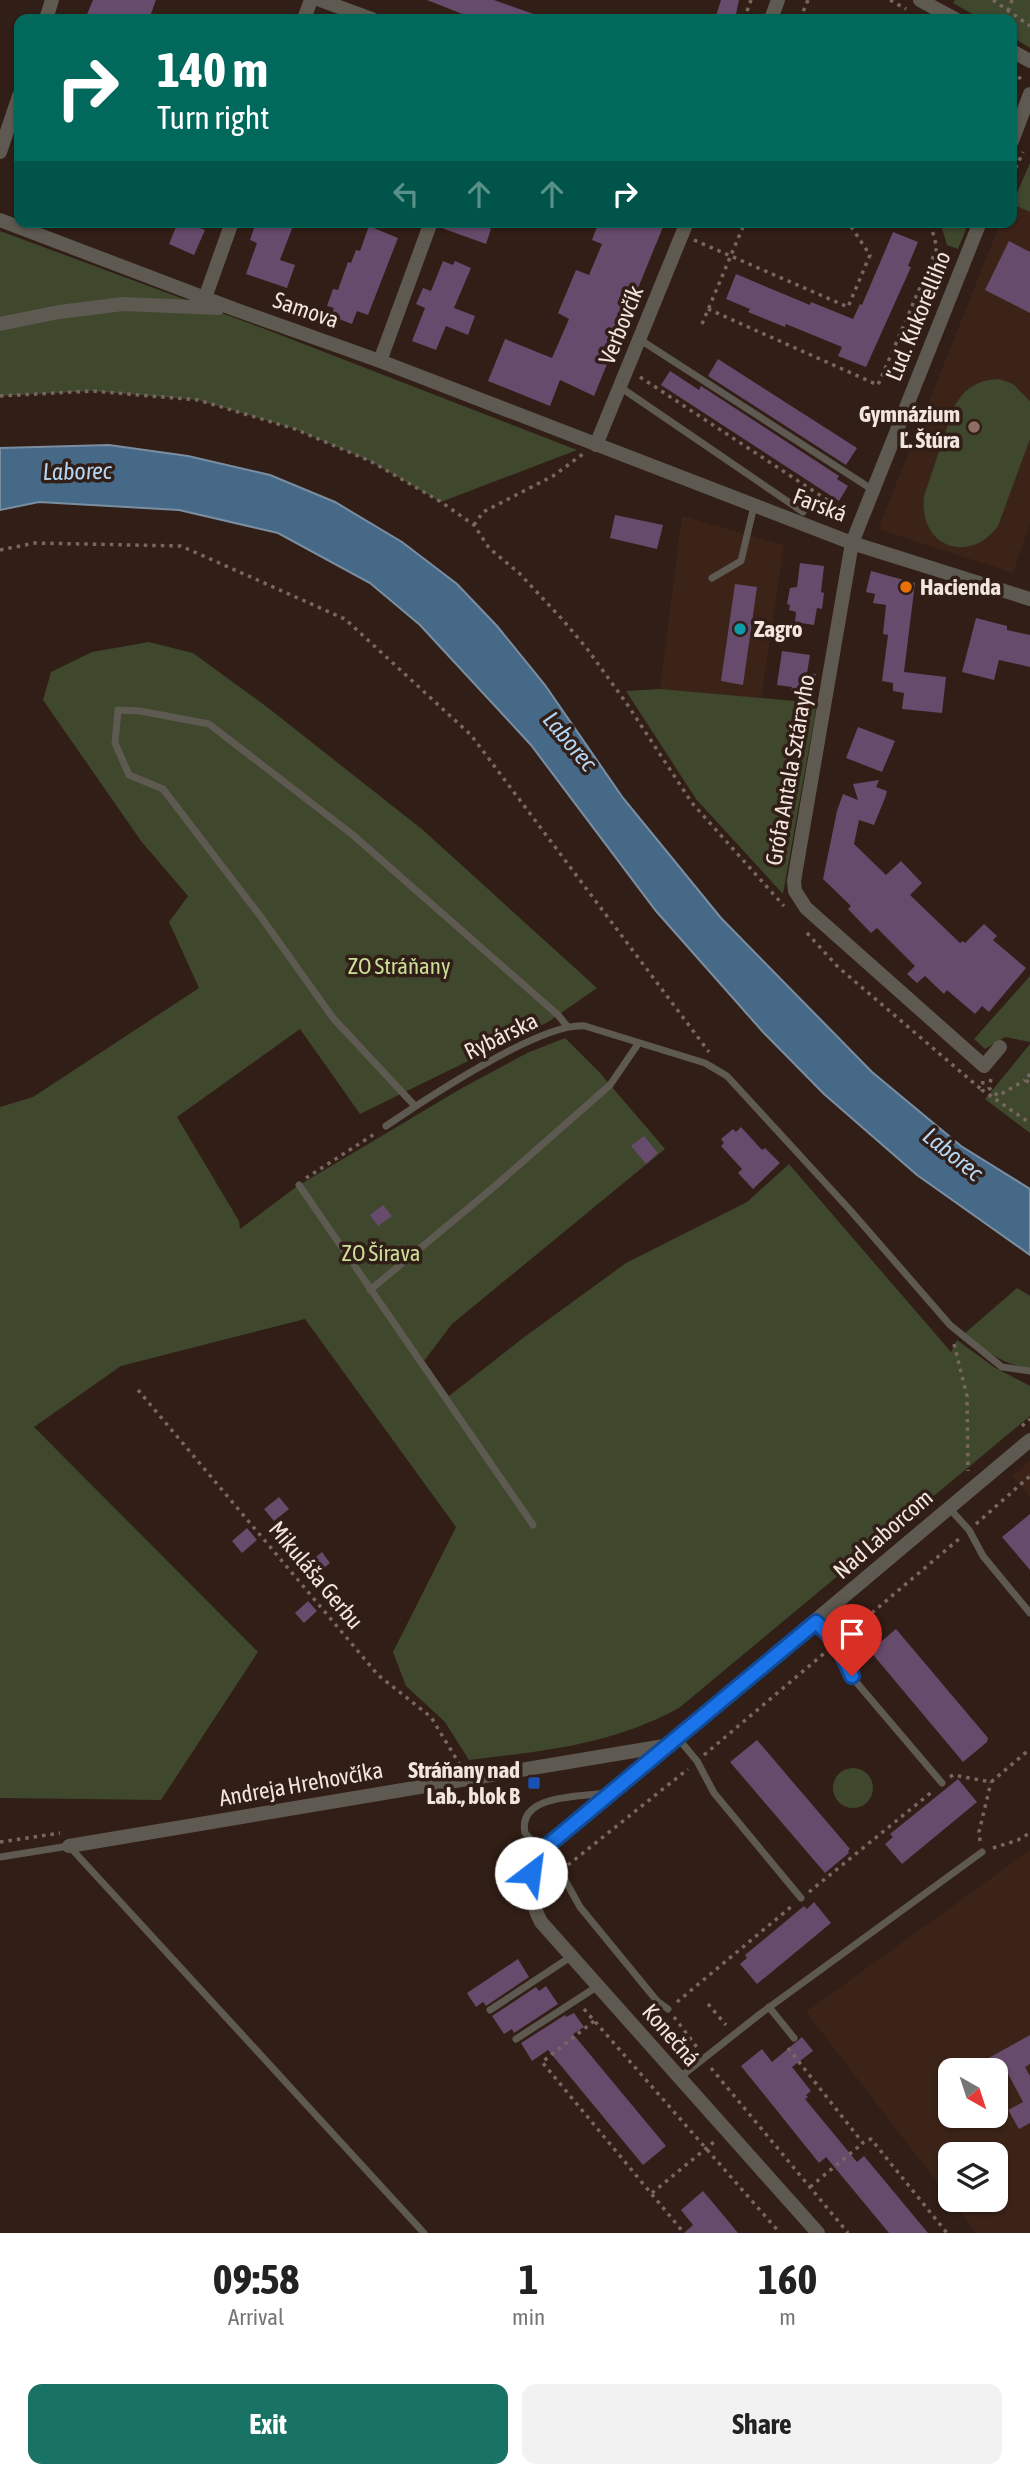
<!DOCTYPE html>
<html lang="en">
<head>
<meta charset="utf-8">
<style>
  :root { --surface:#fff; --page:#f2f2f2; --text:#222; --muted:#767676; --accent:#197364 }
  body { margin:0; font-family:"Asap Condensed",sans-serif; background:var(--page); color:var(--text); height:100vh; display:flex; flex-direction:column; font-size:26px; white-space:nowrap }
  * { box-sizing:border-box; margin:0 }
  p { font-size:23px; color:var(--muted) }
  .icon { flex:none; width:38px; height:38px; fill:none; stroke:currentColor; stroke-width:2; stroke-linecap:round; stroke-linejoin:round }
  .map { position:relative; height:2233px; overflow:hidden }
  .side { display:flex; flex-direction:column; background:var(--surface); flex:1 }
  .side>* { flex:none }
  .banner { position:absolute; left:14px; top:14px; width:1003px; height:214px; border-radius:14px; box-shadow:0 2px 5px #0004; background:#00695c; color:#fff; overflow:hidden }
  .needle { width:46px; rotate:141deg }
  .buttons { position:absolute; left:938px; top:2058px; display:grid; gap:14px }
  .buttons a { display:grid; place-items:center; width:70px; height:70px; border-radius:14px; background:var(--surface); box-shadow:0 2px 5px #0004; font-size:35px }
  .pin { position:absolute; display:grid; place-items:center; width:60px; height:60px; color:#fff; margin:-72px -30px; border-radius:50% 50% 50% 0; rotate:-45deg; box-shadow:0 0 7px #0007 }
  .pin .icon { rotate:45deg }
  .me { position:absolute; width:77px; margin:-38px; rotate:30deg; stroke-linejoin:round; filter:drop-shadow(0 0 5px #0008) }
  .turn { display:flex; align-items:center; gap:24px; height:147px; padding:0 28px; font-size:32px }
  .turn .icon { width:91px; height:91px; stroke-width:2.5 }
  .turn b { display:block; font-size:49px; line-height:60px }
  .lanes { display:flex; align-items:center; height:66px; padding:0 28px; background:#0003; justify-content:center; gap:35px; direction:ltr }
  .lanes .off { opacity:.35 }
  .eta { display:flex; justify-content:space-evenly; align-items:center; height:119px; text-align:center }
  .eta b { font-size:42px; font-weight:700; line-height:49px }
  .cta { display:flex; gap:14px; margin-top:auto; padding:14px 28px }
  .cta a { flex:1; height:80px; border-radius:14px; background:var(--accent); color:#fff; font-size:28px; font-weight:700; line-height:80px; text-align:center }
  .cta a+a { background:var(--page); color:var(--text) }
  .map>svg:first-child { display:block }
</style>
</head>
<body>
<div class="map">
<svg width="1030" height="2233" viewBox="0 0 1030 2233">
  <rect width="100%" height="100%" fill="#311e16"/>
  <!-- built -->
  <path fill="#3c2318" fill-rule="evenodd" d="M1012,204l18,8v312l-17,49 -135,-44 117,-293 7,-14h10z
    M682,516l102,29 -23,154 -101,-10z
    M1030,1461v36l-17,-21z
    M1030,1850v383h-54l-170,-221zM950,2070h46v46h-46zM950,2154h46v46h-46z"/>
  <!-- green -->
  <path fill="#3f472d" d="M955,0h75v48l-18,-11v-18h-31l-28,-16z
    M1030,163v49l-18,-8z
    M940,222h29l-11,27 -11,-4z
    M0,231l265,98 312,121 -136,52 -71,-41 -75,-32 -97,-29 -106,-9 -92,5z
    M999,379l14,5 17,17v38l-32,87c-30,40 -80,20 -74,-30l30,-89c11,-19 23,-27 45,-28z
    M149,642l44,11 74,54 156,123 174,158 -49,34 -188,92 -60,-85 -123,88 62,104 1,8 56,-42 166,-99 65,-35 38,-15 35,35 65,76 -213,175 -28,37 25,35 74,-58 103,-75 121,-61 42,-38 162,188 6,-12 37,27 36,19v30l-351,292c-68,37 -135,43 -210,52l-24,-38 -39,-36 -13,-34 63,-125 -151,-208 -184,47 -87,61 224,225 -97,148 -161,-2v-691l33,-10 166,-109 -30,-66 19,-26 -47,-55 -98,-141 8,-28 41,-20z
    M660,689l157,14 -34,191 -87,-95 -70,-108z
    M1030,976v66l-25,-5 -20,12 -11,-10z
    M1030,1044v89l-45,-34z
    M1017,1288l13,8v72c-28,-3 -45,-18 -66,-34z
    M833 1788a20 20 0 1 1 40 0a20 20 0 1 1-40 0Z"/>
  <!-- water -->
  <path fill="#476988" stroke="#7a8ea2" stroke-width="2" d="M109,445l79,11 82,19 65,27 67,40 55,42 40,42 48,59 78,113 98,120 151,154 89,74 69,43v66l-113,-80 -93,-81 -61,-62 -107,-121 -125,-166 -111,-120 -50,-42 -92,-50 -99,-23 -140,-8 -39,8v-62z"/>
  <!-- building -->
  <path fill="#674b6c" d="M93,0h63l-7,19h-64z
    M427,0h67l48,17v2h-67z
    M721,0h18l-4,19h-20z
    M178,222h8l19,8 -11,25 -25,-11z
    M256,222h26l11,4 -13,34 15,5 -8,23 -41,-14 11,-31 -7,-3z
    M440,222h49l-1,5 3,2 -5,15 -47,-17z
    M609,222h56l-71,174 -34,-16 -10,26 -62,-25 17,-42 47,19 17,-39 -11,-6 18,-43 13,5 13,-31 -10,-4 6,-16 9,3z
    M369,226l29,12 -30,77 -11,-4 -5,13 -21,-8 3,-8 -7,-2 6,-17 5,1 10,-28 3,1 5,-13 4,1z
    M893,232l25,10 -10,24 3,1 -45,100 -28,-11 4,-9 -56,-23 -1,3 -37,-15 2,-3 -24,-10 10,-25 74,31 1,-3 42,17 7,-15 2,1z
    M1009,241l21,11v61l-45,-23z
    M443,261l10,4 2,-4 16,7 -17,40 21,8 -7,19 -22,-9 -10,24 -24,-9 13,-33 -9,-4 7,-16 8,3z
    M718,359l139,89 -11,17 -138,-89z
    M670,371l29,19 2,-4 138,90 -2,3 11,7 -9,15 -178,-116z
    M615,515l48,10 -6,24 -47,-11z
    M800,563l24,3 -3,26 3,1 -2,16 -5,-1 -3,17 -19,-3 1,-10 -7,-2 1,-5 -3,-1 3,-16 7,-1z
    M871,571l44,12 -11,89 42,5 -4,36 -40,-4 2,-16 -11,-2v-8l-11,-2 6,-46 -5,-1 3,-29 -13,-2 2,-9 -9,-2z
    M735,584l22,3 -14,98 -22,-4z
    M976,618l31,8v4l23,5v32l-31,-7 -5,20 -32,-8z
    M782,651l28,4 -3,18 9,1 -3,20 -22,-3 1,-4 -15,-2z
    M858,727l37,14 -13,31 -36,-14z
    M879,780l-3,7 11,4 -2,7 -11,27 -15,-5 -5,24 32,31 15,-14 21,22 -12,12 50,48 3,-2 2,2 19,-19 13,12 -4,4 33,28 -37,44 -7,-6 -7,8 -28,-24 -3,4 -19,-18 -8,7 -10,-9 8,-8 -38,-38 -6,5 -23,-24 3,-3 -28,-27 14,-68 6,-17 15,6 -5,-16z
    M741,1127l21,23 3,-2 15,15 -27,26 -15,-16 4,-4 -21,-23 3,-3 -3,-4 12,-10 3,3z
    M644,1136l14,17 -12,11 -15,-18z
    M383,1205l9,11 -14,10 -8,-11z
    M279,1497l10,12 -15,12 -10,-12z
    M1030,1514v56l-28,-33z
    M247,1528l10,12 -15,13 -10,-12z
    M322,1552l8,11 -17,14 -8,-11z
    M308,1601l9,10 -13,12 -9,-10z
    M896,1629l92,109 -1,4 -24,20 -93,-111z
    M757,1740l93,109 -2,2 1,2 -24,20 -95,-111z
    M958,1779l19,23 -75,62 -17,-20 8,-7 -3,-3z
    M814,1902l17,21 -74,61 -17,-20 7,-6 -2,-3 59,-49 3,3z
    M518,1959l11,18 -43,29 -3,-4 -7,5 -9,-14z
    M546,1986l12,18 -44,29 -2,-4 -8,5 -12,-18 44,-29 3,4z
    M574,2013l10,14 -11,7 93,112 -23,19 -95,-115 -16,11 -11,-18 44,-28 1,2z
    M1030,2035v29l-5,3 5,9v47l-11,6 -11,-19 15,-8 -17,-32 -10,6v-6h-29z
    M802,2037l11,14 -21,16 19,24 -5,4 2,2 -3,2 52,63 7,-6 64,77h-39l-63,-76 -7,6 -78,-97 21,-17 10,13z
    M703,2191l16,19 19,23h-54l9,-8 -12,-15z"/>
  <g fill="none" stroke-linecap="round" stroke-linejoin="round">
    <!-- path -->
    <path stroke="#786760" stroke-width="3.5" stroke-dasharray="3.5 5" stroke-linecap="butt" d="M890,0l16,9
      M993,0l37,26
      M744,19l7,-19
      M800,19l8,-19
      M1005,19l7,-19
      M1012,71l11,10
      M1012,176l11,-24
      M694,240l154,67 22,-52 -22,-33
      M708,309l170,76 59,-137 -7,-26
      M702,324l43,-102
      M640,377l207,136
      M0,396l92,-5 106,9 97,29 75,32 71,41 33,23 15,23 30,25 43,46 26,31 39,54 65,99 92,103
      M474,525l9,-13 70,-36 30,-22
      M0,550l35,-7 146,3 164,73 126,116 238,317
      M807,933l31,34 144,123
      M1030,1074l-5,6 5,3
      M991,1079l-2,9 9,8 27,-16
      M983,1081l-1,9 48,33
      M306,1178l70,-45
      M954,1344l13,52 1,75
      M138,1390l240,285 53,42 29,48
      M1022,1426l8,-7
      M976,1524l54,-48
      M846,1635l114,-97
      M704,1755l123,-104
      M950,1777l3,-2 38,7 39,-33
      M980,1841l-1,-9 12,-50
      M0,1842l60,-9
      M993,1848l25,-8 12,-7
      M568,1865l120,-96
      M809,1892l124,-101
      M677,2002l115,-96
      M708,2004l18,21
      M584,2009l196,224
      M674,2017l25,33
      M594,2021l-52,41 142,171
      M788,2048l75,95 8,-4 76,94
      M711,2068l137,165
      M810,2187l53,-44
      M652,2193l63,-52"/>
    <!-- lane -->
    <path stroke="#5e5a51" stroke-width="7" d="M639,339l234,151
      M620,387l183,125
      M712,578l29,-17 13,-55
      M415,1106l-82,-88 -72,-101 -98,-128 -34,-14 -14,-32 3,-33 22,1 69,13 144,111 205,180 9,11
      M386,1126c40,-27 155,-104 199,-100l120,37 22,13 123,134 100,115 52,42 28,4
      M299,1185l234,340
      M370,1290l125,-104 115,-101 28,-41
      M949,1508l20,22 14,26 47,57
      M816,1622l21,21 14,33 91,107
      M677,1737l20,24 17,32 87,105
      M606,1793c-26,4 -89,1 -81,40l35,38 20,36 77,94 11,8
      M0,1857l69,-11 355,387
      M769,2007l25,31
      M490,2010l82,-54
      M516,2039l82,-53
      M679,2078l81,-64 222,-162"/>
    <!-- street -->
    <path stroke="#5e5a51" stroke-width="14" d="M320,0l52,19
      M920,0l35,19
      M46,19l6,-19
      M304,19l7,-19
      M771,19l7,-19
      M1012,51l18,10
      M1012,141l18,-47
      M0,152l19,-56
      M0,220l234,89 146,52 472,182 178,56
      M980,222l-128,321 -58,338 1,10 11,17 178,158 16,-19
      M205,298l27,-76
      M0,324l59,-12 64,-8 95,4
      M380,361l51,-139
      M596,445l91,-223
      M69,1846l595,-100
      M818,2233l-277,-311c-14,-26 -11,-45 0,-71l489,-411"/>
  </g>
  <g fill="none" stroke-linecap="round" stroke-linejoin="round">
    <!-- route casing -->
    <g stroke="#114b97" stroke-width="18">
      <path id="route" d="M531,1873l10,-22 275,-229 21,21 15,33"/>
    </g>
    <!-- route -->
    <use href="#route" stroke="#1a73e8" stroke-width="12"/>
  </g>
  <!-- markers -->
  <circle fill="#8d6e63" stroke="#311e16" stroke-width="2.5" cx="974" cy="427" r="7"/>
  <circle fill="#e8710a" stroke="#311e16" stroke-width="2.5" cx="906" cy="587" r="7"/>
  <circle fill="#0f9aa8" stroke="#311e16" stroke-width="2.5" cx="740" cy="629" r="7"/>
  <rect fill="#1a4fb4" stroke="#311e16" stroke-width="2.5" x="527" y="1776" width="14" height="14" rx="3.5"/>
  <g text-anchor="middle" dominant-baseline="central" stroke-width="7" stroke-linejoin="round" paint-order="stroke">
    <!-- street labels -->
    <g font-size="23" fill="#f2e4df" stroke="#311e16">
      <text transform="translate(306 310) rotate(19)">Samova</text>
      <text transform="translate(918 316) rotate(-68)">Ľud. Kukorelliho</text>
      <text transform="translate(621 325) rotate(-68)">Verbovčík</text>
      <text transform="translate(820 505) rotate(21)">Farská</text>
      <text transform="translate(790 770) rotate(-80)">Grófa Antala Sztárayho</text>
      <text transform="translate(501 1036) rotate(-26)">Rybárska</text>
      <text transform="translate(883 1534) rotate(-41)">Nad Laborcom</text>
      <text transform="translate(316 1575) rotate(50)">Mikuláša Gerbu</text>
      <text transform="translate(301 1784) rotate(-10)">Andreja Hrehovčíka</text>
      <text transform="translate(671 2035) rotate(49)">Konečná</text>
    </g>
    <!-- poi labels -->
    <g font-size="23" font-weight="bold" fill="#f2e4df" stroke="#311e16" text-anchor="end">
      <text x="960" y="414">Gymnázium<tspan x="960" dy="26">Ľ. Štúra</tspan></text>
      <text x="920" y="587" text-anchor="start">Hacienda</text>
      <text x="754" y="629" text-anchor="start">Zagro</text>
      <text x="520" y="1770">Stráňany nad<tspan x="520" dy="26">Lab., blok B</tspan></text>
    </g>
    <!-- park labels -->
    <g font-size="23" fill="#cbde99" stroke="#311e16">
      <text x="399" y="966">ZO Stráňany</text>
      <text x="381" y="1253">ZO Šírava</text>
    </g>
    <!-- water labels -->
    <g font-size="24" font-style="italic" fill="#b4d5f4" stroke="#311e16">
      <text transform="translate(77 471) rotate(-1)">Laborec</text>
      <text transform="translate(570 741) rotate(50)">Laborec</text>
      <text transform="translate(953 1154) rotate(39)">Laborec</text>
    </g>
  </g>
</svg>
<div class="buttons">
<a><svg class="needle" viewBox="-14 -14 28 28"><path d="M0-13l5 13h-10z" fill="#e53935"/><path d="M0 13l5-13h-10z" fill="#767676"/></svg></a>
<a><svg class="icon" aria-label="layers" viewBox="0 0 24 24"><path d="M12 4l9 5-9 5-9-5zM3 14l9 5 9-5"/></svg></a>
</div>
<div class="pin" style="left:852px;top:1676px;background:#d93025"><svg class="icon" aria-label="arrive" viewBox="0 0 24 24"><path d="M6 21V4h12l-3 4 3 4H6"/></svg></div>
<svg class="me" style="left:531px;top:1873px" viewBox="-20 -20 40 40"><circle r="19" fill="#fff"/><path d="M0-13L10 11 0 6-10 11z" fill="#1a73e8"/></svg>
<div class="banner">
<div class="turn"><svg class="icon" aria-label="right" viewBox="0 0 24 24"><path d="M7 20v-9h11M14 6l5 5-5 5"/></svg><div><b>140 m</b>Turn right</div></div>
<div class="lanes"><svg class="icon off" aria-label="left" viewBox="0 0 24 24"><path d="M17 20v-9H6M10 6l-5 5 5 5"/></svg><svg class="icon off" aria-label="ahead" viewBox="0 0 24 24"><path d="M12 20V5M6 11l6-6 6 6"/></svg><svg class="icon off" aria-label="ahead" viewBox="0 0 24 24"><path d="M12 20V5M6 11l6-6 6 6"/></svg><svg class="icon" aria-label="right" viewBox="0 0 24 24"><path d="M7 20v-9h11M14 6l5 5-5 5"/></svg></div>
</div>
</div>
<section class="side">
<div class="eta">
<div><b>09:58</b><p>Arrival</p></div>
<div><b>1</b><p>min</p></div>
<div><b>160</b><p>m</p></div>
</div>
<div class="cta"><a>Exit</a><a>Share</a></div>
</section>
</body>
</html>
